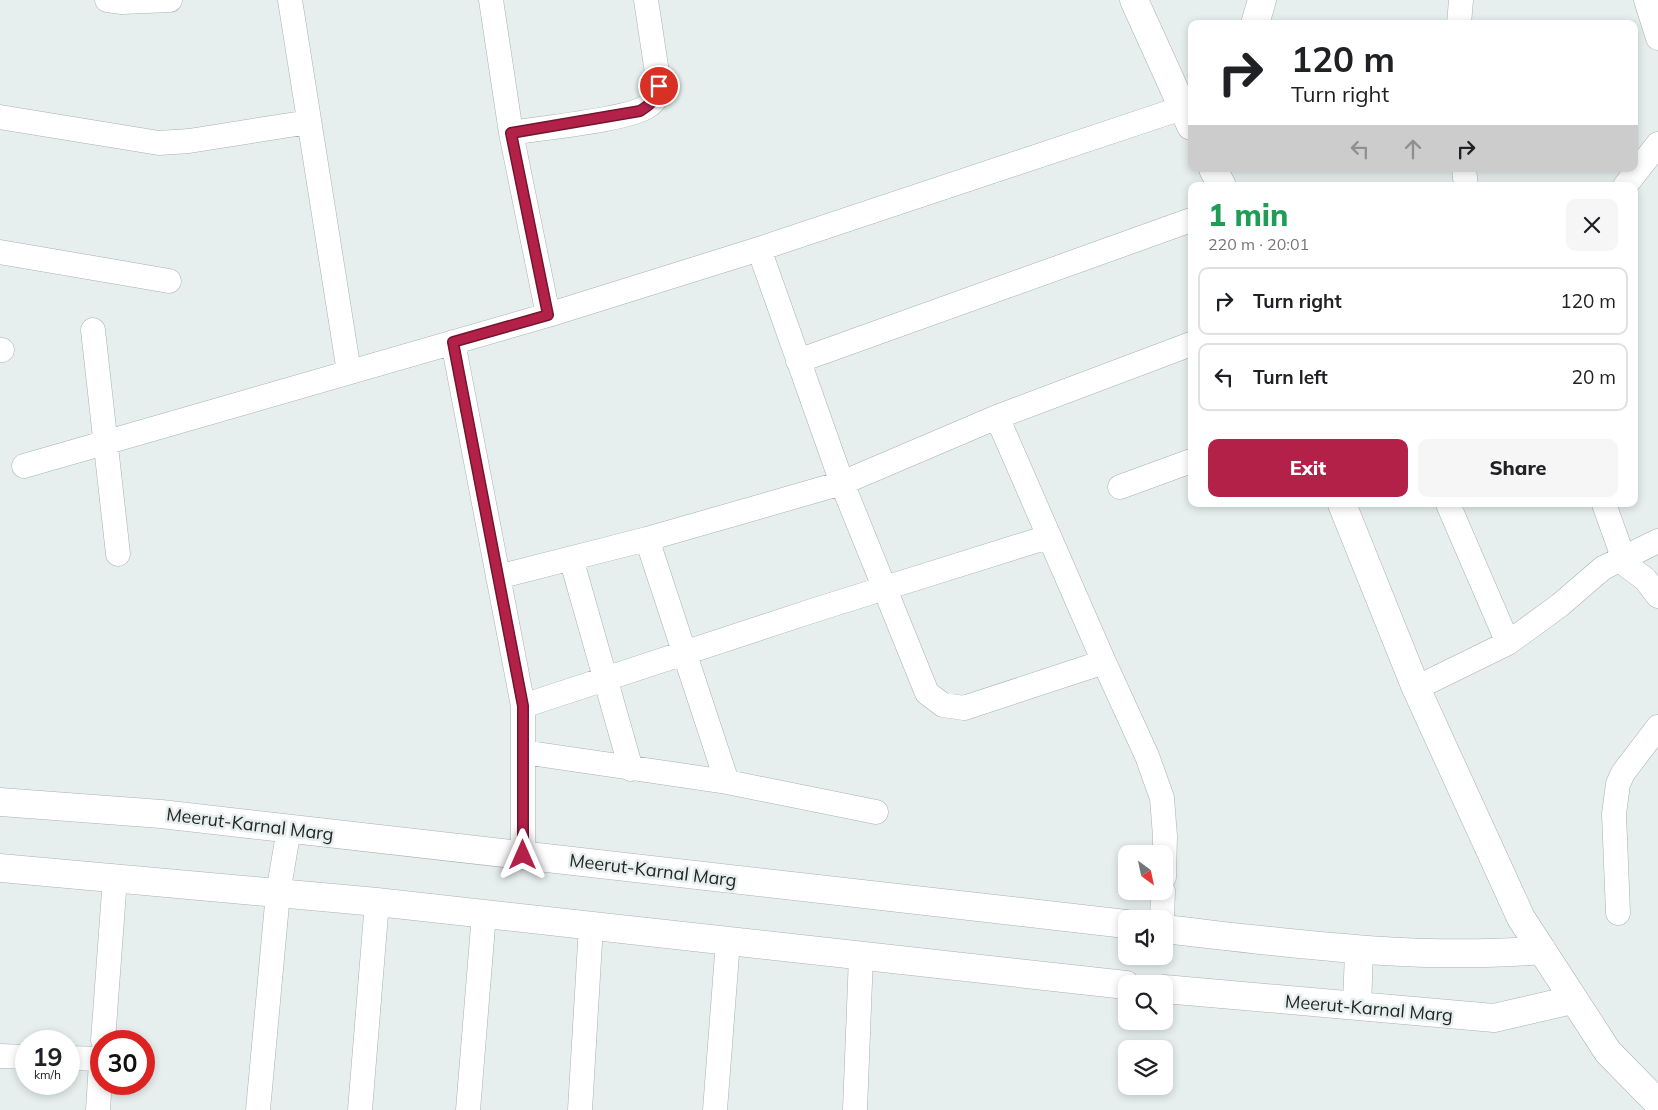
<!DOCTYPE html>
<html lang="en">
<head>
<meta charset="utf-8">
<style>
  :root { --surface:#fff; --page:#f6f6f6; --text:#202124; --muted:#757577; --line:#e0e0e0; --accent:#b32149 }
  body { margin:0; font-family:Mulish,sans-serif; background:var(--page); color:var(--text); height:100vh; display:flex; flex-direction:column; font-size:19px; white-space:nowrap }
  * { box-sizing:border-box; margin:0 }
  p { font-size:16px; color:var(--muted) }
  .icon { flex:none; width:28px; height:28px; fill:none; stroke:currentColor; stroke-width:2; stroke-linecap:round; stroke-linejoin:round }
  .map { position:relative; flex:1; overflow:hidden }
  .drawer { position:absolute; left:1188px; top:182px; width:450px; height:325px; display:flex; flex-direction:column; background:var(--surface); border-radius:10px; box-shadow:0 2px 8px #0003 }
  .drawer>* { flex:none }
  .guide { position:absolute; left:1188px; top:20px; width:450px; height:152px; border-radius:10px; box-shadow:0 2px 8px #0003; background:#fff; color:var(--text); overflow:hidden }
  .needle { width:32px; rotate:147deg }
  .fabs { position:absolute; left:1118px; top:845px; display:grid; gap:10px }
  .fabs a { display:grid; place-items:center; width:55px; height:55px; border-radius:10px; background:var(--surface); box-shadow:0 2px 8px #0003; font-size:25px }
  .speed { position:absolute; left:15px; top:1030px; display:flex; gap:10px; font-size:25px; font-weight:700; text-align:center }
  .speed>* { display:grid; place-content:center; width:65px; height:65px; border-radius:50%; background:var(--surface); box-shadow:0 2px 8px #0003; line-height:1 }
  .speed small { font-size:12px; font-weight:400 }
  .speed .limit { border:8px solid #d22; background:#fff; color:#111 }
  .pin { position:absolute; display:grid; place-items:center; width:42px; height:42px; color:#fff; margin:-21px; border:2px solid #fff; border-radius:50%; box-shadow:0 1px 5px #0007 }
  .me { position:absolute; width:55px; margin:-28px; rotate:0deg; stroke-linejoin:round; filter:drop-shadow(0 0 4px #0008) }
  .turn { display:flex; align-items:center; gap:18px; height:105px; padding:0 20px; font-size:22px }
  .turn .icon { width:65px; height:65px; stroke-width:2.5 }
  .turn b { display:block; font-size:35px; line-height:42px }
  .lanes { display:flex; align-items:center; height:48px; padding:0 20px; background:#0003; justify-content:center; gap:25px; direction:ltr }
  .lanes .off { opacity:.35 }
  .round { display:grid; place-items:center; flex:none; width:52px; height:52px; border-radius:10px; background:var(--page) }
  .head { display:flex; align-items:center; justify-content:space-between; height:85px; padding:0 20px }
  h1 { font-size:30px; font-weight:800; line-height:38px; color:#1e9e55 }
  .button { display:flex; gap:10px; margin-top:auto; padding:10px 20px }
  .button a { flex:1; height:58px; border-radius:10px; background:var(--accent); color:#fff; font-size:20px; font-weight:800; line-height:58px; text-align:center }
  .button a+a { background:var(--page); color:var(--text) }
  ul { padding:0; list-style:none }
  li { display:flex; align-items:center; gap:15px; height:68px; margin:0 10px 8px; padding:0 10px; border:2px solid var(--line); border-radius:10px }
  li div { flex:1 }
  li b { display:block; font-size:19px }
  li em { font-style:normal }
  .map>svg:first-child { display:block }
</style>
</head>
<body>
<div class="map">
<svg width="1658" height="1110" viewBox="0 0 1658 1110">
  <rect width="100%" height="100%" fill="#e6efee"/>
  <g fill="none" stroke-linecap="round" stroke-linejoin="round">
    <!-- minor casing -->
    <g stroke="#a9b1b0" stroke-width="25">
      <path id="minor" d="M107,0l15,2 48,-2
        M290,0l59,372
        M491,0l20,133 37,182
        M1646,0l12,38
        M1459,24l2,-24
        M0,117l159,26 30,-2 120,-19
        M511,133c28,-5 118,-13 137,-27 8,-5 10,-11 11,-20l-13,-86
        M1464,169l2,17
        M1625,186l33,-42
        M759,249l83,234 85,210 16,12 21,3 140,-46
        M0,252l169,29
        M93,330l25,224
        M453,342l70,364v149
        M0,350h2
        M798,361l393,-141
        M24,466l524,-151 211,-66 432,-144
        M1120,487l71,-26
        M1448,504l60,139
        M1604,504l19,53
        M647,539l195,-56 155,-66
        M571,558l60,211
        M1618,559l27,20 13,17
        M498,577l149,-38 80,243
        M1416,688l92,-45 52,-38 43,-37 55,-27
        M523,706l295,-97 230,-72
        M523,752l204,30 149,30
        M1164,877l1,-41 -3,-38 -15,-42 -43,-94 -107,-245 194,-73
        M1618,913l-4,-99 4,-30 5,-11 35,-46
        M1162,919l1,-28
        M103,1041l12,-163
        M0,1056l26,1
        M69,1058l32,1
        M98,1110l3,-48
        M258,1110l20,-217 11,-64
        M360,1110l17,-208
        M468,1110l16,-196
        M580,1110l11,-184
        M715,1110l13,-169
        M855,1110l6,-154"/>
    </g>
    <!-- tertiary casing -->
    <g stroke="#a9b1b0" stroke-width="29">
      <path id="tertiary" d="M1134,0l57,126
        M1255,24l7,-24
        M1213,169l9,17
        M1342,504l74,184 105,230 87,134 50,51
        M0,802l161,12 965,110
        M0,868l377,34 749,83
        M1164,929c125,14 251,32 378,21
        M1164,989l330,29 78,-18
        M1357,1006l2,-55"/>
    </g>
    <!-- minor -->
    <use href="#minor" stroke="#fff" stroke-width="24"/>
    <!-- tertiary -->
    <use href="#tertiary" stroke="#fff" stroke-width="28"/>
  </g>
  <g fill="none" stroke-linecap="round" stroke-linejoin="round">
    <!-- route casing -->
    <g stroke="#74152f" stroke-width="12">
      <path id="route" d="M523,855v-149l-70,-364 95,-27 -37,-182 129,-22c11,-7 17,-12 19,-25"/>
    </g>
    <!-- route -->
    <use href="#route" stroke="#b32149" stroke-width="9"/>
  </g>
  <g text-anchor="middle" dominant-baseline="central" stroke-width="5" stroke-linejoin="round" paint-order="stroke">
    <!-- street labels -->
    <g font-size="18" fill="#242727" stroke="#e6efee">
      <text transform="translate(250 824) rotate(7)">Meerut-Karnal Marg</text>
      <text transform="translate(653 870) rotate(7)">Meerut-Karnal Marg</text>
      <text transform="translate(1369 1008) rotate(5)">Meerut-Karnal Marg</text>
    </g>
  </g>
</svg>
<div class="fabs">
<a><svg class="needle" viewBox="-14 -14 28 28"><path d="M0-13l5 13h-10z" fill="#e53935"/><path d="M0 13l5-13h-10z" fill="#757577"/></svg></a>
<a><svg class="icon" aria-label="sound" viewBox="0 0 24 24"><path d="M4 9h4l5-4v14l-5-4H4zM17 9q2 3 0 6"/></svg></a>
<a><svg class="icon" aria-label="search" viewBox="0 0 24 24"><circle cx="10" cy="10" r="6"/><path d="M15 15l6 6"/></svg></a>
<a><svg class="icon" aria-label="layers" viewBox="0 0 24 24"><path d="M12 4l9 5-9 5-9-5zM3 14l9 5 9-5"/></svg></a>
</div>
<div class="speed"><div>19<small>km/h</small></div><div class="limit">30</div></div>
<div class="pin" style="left:659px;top:86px;background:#d93025"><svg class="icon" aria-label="arrive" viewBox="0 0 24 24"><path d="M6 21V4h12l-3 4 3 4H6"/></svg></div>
<svg class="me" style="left:523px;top:855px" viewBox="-20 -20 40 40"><path d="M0-17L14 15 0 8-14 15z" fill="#b32149" stroke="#fff" stroke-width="4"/></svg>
<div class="guide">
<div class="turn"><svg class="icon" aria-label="right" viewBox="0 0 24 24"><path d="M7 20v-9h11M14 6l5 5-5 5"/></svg><div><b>120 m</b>Turn right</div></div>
<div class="lanes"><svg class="icon off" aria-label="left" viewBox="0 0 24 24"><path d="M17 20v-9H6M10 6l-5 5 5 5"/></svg><svg class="icon off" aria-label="ahead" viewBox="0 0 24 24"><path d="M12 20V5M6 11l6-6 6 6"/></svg><svg class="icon" aria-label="right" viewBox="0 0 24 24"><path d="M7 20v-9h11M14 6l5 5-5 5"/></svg></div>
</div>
<section class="drawer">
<div class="head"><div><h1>1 min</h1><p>220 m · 20:01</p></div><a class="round"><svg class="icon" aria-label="close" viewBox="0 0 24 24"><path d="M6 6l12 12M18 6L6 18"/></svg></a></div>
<ul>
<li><svg class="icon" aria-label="right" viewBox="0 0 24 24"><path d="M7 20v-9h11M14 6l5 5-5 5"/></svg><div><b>Turn right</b></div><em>120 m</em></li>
<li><svg class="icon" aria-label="left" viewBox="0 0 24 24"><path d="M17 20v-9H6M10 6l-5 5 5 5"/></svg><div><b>Turn left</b></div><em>20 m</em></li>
</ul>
<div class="button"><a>Exit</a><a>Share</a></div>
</section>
</div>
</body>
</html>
